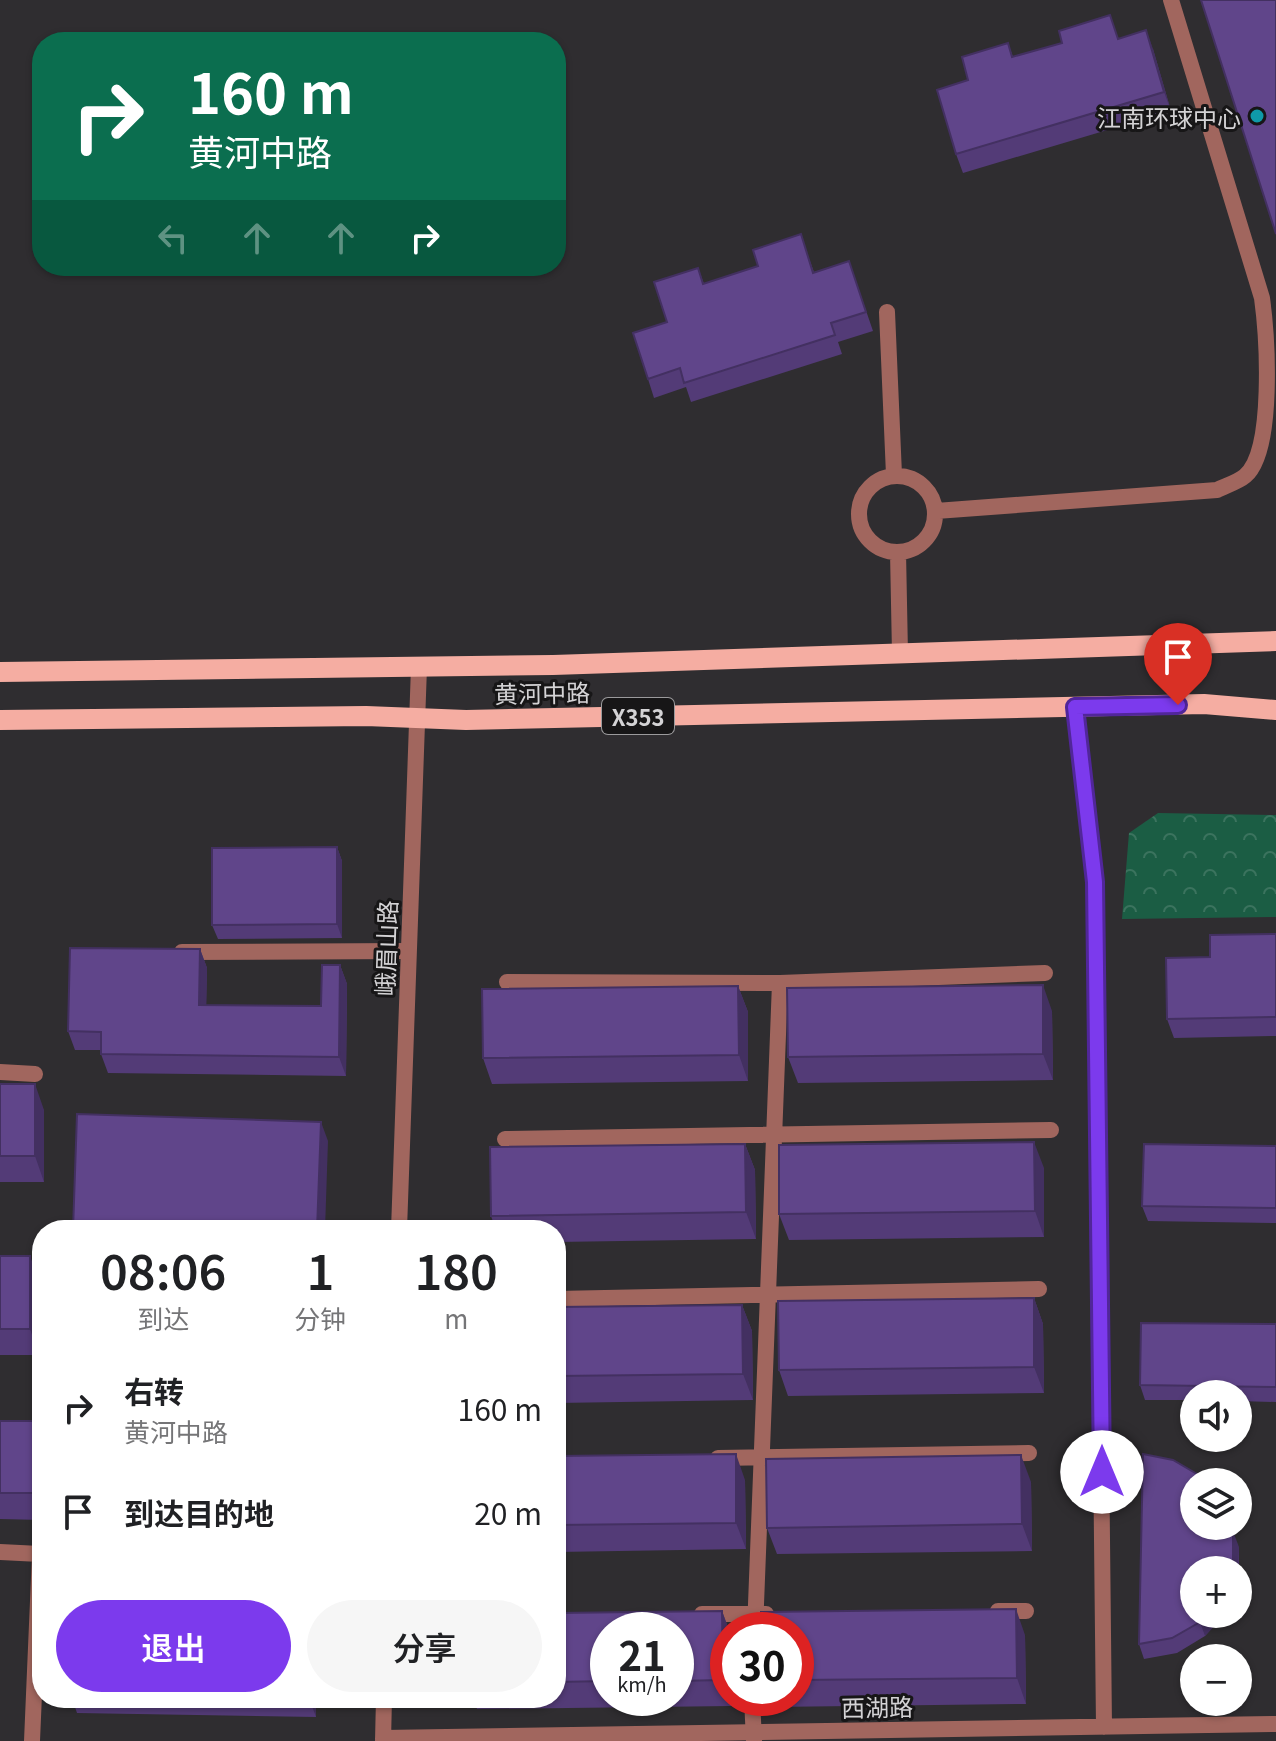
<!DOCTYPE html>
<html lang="zh">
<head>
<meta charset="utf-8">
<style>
  :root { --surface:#fff; --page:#f6f6f6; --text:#202124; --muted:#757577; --accent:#7c3aed }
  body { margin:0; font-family:Georgia,"Noto Sans SC",serif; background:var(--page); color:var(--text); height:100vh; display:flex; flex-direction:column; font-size:30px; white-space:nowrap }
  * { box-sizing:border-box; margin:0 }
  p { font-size:26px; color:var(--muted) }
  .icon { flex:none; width:44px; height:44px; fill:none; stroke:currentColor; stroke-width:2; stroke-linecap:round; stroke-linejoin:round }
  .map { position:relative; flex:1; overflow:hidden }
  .side { position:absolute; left:32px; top:1220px; width:534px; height:488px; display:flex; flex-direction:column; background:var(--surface); border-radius:32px; box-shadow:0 2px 6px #0004 }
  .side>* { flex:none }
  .banner { position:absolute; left:32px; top:32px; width:534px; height:244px; border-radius:32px; box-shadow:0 2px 6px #0004; background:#0b6e4f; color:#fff; overflow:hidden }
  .fabs { position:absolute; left:1180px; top:1380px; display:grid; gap:16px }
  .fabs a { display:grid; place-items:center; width:72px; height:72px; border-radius:50%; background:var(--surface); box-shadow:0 2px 6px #0004; font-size:40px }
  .speed { position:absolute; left:590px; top:1612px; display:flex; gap:16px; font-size:40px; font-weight:700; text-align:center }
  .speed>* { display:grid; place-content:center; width:104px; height:104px; border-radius:50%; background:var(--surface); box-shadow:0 2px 6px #0004; line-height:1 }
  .speed small { font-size:20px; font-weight:400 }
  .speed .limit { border:12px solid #d22; background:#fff; color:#111 }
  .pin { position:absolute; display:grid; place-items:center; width:68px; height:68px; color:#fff; margin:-82px -34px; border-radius:50% 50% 50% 0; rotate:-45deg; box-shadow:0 0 8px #0007 }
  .pin .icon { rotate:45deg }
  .me { position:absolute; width:88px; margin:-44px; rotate:0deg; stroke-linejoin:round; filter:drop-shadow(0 0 6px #0008) }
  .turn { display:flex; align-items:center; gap:28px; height:168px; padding:0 24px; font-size:36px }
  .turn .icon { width:104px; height:104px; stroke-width:2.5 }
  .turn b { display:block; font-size:56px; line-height:68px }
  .lanes { display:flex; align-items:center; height:76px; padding:0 24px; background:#0003; justify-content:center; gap:40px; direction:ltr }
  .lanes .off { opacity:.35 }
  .eta { display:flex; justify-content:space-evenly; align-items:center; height:136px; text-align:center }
  .eta b { font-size:48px; font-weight:600; line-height:56px }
  .button { display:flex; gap:16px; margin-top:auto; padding:16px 24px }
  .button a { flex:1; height:92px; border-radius:48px; background:var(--accent); color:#fff; font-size:32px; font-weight:600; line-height:92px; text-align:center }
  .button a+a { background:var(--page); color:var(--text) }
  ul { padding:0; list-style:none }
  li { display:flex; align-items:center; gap:24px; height:104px; padding:0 24px }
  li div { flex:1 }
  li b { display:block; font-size:30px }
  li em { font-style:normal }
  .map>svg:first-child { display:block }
</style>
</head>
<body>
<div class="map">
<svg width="1276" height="1741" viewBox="0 0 1276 1741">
  <defs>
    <pattern id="park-crowns" width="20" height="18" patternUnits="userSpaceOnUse" patternTransform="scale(2)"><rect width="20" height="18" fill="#1b5d44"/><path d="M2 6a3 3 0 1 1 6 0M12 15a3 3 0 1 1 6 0" fill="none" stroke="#3b735e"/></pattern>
  </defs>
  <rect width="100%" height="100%" fill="#2f2d30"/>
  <!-- park -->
  <path fill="url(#park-crowns)" d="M1158,813l118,2v102l-154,2 7,-86z"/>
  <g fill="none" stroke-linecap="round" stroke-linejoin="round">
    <!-- service -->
    <path stroke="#a1665e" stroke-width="16" d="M887,312l7,163
      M859 514a38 38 0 1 1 76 0a38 38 0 1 1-76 0Z
      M936,511l281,-21c8,-4 21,-8 28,-14 30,-25 22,-141 17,-178l-91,-298
      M898,552l2,102
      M182,952l226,-1
      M507,982l273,1 265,-10
      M0,1072l35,2
      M505,1139l546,-9
      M556,1299l483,-10
      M718,1458l311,-5
      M0,1552l40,2 -8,187
      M998,1611h28
      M702,1614h64
      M755,1630l25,-647
      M752,1698l2,43"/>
    <!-- minor -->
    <path stroke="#a1665e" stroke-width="16" d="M1075,707l20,175 9,845
      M399,1230l20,-563
      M383,1738l893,-14
      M383,1741l1,-43"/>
    <!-- primary -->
    <path stroke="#f5ada2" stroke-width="20" d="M0,672l553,-7 723,-24
      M0,720l366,-4 100,4 738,-16 72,6"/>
  </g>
  <!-- wall -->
  <path fill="#533b77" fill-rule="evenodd" d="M1119,38l34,11 18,62 -208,62 -7,-19 12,-74 40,-37 5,14z
    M807,253l7,19 35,-11 24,70 -35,11 4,12 -151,48 -5,-15 -32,11 -6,-19 19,-57 31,-54 6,16z
    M337,847l5,14v77l-124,1 -6,-14z
    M1276,934v102l-102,2 -7,-19 43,-62z
    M200,949l7,19 -1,37 115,1 19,-41 7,19 -1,92 -238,-3 -7,-19v-4h-26l-7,-19z
    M738,986l10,26v69l-256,3 -9,-26z
    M1052,1011l1,69 -255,3 -10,-26z
    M0,1084l44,26v72h-44z
    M745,1144l10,26 1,69 -200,3v-12h-60l-5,-14z
    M1276,1146v77l-128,-2 -6,-15z
    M1044,1168v69l-255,3 -10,-26z
    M0,1256l40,27 -1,72h-39z
    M1034,1298l9,26 1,69 -256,3 -9,-26z
    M742,1305l10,26 1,69 -197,3v-96z
    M1276,1324v78l-38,-1v-7h-44v6h-49l-5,-15z
    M0,1421h41l1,3v96l-42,-1z
    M556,1456l189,24 1,69 -190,3z
    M1031,1482l1,69 -255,3 -10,-26z
    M1239,1547v34l-14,33 -20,22 -28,17 -33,6 -5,-15z
    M722,1611l7,19h-1v68h4v8l-255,3 -4,-11h83v-85zM608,1630h68v68h-68z
    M796,1630l229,5 1,69 -255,3 -4,-9h29z
    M72,1698h244v19l-239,-4z"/>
  <!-- shaded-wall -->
  <path fill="#433061" d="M1146,30l7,19 18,62 -7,-19z
    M337,847l5,14v77l-5,-14z
    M200,949l7,19 -1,56 -7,-19z
    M340,965l7,19 -1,92 -7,-19z
    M1043,985l9,26 1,69 -10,-26z
    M738,986l10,26v69l-9,-26z
    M35,1084l9,26v72l-9,-26z
    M321,1122l7,19 -3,89h-8z
    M1034,1142l10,26v69l-9,-26z
    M745,1144l10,26 1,69 -10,-27z
    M30,1256l10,27 -1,72 -9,-26z
    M1034,1298l9,26 1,69 -10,-26z
    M742,1305l10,26 1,69 -10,-26z
    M41,1421l1,3v74l-2,-5z
    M736,1454l9,26 1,69 -10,-26z
    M1021,1455l10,27 1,69 -10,-27z
    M1231,1526l8,21 -1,35v-12h-6z
    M1016,1609l9,26 1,69 -9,-26z
    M722,1611l7,19h-1v64l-5,-14z
    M1207,1614h18l-20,22 -5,-14z
    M309,1698h7v19z"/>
  <!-- building -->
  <path fill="#60458a" stroke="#433061" stroke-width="2" d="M1201,0h75v234z
    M1110,15l8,24 28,-9 18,62 -208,62 -19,-64 31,-10 -6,-23 46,-14 4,14 50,-14 -3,-12z
    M801,234l12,39 36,-12 17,51 -35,11 4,12 -151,48 -4,-15 -32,11 -15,-46 34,-11 -13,-40 44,-14 5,16 55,-18 -5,-16z
    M337,847v77l-125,1v-77z
    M1276,934v83l-109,2 -1,-61 44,-1v-22z
    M70,948l130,1 -1,56 122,1 1,-41h18l-1,92 -238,-3v-22l-33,-1z
    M1043,985v69l-255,3 -1,-69z
    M738,986l1,69 -256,3 -1,-69z
    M0,1084h35v72h-35z
    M77,1114l244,8 -4,108h-244z
    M1034,1142l1,69 -256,3v-69z
    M745,1144l1,68 -255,4 -1,-69z
    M1144,1144l132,2v62l-134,-2z
    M0,1256h30v73h-30z
    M1034,1298v69l-255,3 -1,-69z
    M742,1305l1,69 -187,2v-69z
    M1141,1323l135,1v63l-136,-2z
    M0,1421h41l-1,72h-40z
    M736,1454v69l-180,2v-69z
    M1143,1454l30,6 29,17 4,5h-12v44h37l2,7v33l-1,4h-38v44h13l-7,8 -28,16 -33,6z
    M1021,1455l1,69 -255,4 -1,-69z
    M1016,1609l1,69 -221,2v-50h-35v-18z
    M722,1611l1,69 -47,1v-51h-68v51l-52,1v-69z"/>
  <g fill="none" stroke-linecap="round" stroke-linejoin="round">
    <!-- route casing -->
    <g stroke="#51269a" stroke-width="20">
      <path id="route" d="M1102,1472l-7,-590 -20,-175 103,-2"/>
    </g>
    <!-- route -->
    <use href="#route" stroke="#7c3aed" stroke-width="14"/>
  </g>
  <!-- markers -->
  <circle fill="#0f9aa8" stroke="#171617" stroke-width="3" cx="1257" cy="116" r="8"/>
  <g text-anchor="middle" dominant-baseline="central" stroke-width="6" stroke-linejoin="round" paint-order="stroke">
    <!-- shield labels -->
    <rect fill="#171617" stroke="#9b9a9c" stroke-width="2" x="602" y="698" width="72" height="36" rx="6"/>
    <g font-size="22" font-weight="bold" fill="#d4d3d5">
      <text x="638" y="716">X353</text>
    </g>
    <!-- poi labels -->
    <g font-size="24" fill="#d4d3d5" stroke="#171617" text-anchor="end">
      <text x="1241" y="116">江南环球中心</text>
    </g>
    <!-- street labels -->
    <g font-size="24" fill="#d4d3d5" stroke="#171617">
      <text transform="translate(542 692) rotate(-1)">黄河中路</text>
      <text transform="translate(385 948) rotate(-88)">峨眉山路</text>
      <text transform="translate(877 1706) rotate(-1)">西湖路</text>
    </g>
  </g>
</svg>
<div class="fabs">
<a><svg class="icon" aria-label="sound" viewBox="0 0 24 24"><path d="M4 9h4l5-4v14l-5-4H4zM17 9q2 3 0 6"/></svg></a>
<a><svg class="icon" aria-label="layers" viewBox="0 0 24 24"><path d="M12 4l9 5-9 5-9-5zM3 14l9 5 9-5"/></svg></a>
<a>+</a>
<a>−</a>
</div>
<div class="speed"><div>21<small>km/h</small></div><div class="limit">30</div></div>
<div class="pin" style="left:1178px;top:705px;background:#d93025"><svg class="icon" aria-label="arrive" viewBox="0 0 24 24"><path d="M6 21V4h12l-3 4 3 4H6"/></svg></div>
<svg class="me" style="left:1102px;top:1472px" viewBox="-20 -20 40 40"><circle r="19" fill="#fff"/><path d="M0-13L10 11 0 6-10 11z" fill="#7c3aed"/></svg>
<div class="banner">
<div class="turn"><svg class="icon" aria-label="right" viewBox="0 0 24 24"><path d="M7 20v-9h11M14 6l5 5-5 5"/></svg><div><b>160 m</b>黄河中路</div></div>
<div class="lanes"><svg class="icon off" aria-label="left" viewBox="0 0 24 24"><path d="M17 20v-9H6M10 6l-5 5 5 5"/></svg><svg class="icon off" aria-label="ahead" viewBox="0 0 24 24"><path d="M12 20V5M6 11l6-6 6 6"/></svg><svg class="icon off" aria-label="ahead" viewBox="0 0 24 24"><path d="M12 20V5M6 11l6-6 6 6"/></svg><svg class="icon" aria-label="right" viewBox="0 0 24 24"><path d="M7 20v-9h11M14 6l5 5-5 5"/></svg></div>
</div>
<section class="side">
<div class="eta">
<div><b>08:06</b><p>到达</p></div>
<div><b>1</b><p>分钟</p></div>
<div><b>180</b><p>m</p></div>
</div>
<ul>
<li><svg class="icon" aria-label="right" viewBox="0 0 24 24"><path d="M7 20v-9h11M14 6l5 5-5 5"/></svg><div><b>右转</b><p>黄河中路</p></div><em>160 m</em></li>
<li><svg class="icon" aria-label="arrive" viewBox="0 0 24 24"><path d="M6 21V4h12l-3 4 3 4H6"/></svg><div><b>到达目的地</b></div><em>20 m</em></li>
</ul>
<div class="button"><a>退出</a><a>分享</a></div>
</section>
</div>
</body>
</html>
